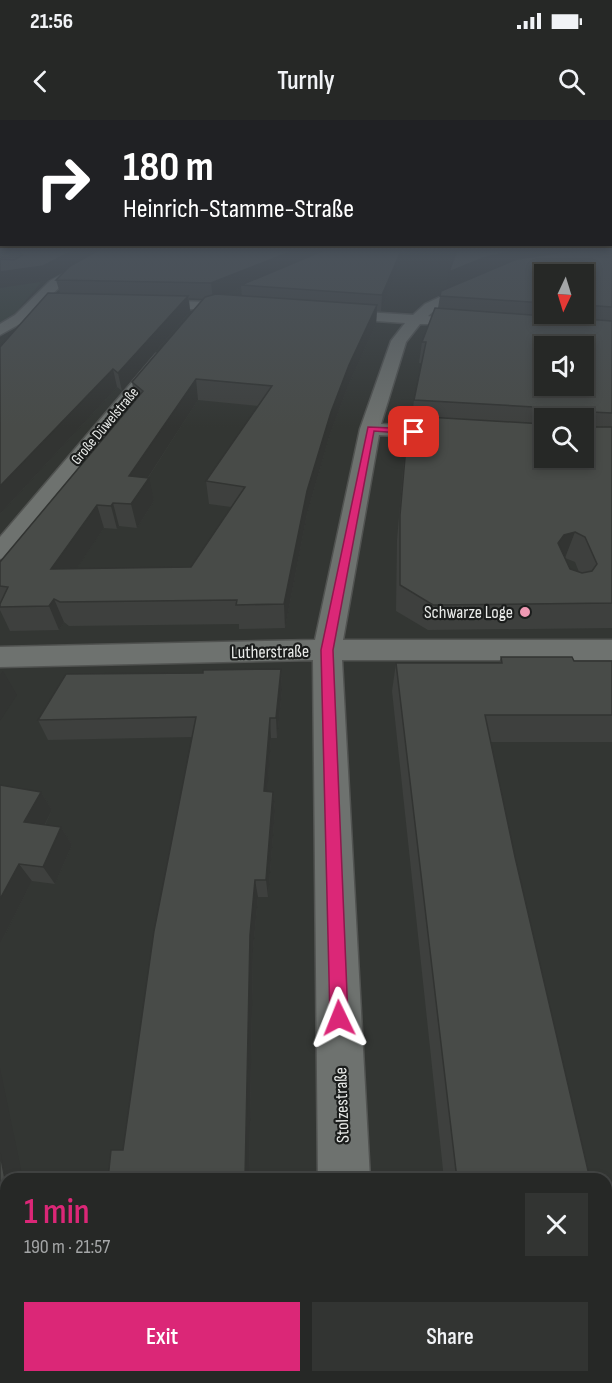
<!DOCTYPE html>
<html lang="en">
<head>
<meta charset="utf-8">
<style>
  :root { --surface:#262826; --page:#323432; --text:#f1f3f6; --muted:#a4a6a7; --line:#424443; --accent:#db2777 }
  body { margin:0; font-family:"Sofia Sans Condensed",sans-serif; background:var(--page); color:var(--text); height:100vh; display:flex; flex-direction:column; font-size:22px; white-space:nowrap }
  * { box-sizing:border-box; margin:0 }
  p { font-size:20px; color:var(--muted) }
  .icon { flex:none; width:33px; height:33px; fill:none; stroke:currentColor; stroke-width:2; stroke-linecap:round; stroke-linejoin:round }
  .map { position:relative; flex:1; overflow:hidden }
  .details { position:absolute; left:0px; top:1053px; width:612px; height:210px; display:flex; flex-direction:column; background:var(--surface); border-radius:18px 18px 0 0; box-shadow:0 3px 9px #0003,0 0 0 2px var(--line) }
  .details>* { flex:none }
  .top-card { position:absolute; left:0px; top:0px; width:612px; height:126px; box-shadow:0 3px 9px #0003,0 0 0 2px var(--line); background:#202124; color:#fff; overflow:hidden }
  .needle { width:39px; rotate:184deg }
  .controls { position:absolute; left:534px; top:144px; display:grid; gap:12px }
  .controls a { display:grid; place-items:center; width:60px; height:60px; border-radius:0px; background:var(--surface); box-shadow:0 3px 9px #0003,0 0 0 2px var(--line); font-size:30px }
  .pin { position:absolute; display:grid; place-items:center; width:51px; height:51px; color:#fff; margin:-26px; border-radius:12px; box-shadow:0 3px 9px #0006 }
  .me { position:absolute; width:66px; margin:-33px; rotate:358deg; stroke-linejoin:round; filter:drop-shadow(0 0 4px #0008) }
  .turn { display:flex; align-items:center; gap:21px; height:126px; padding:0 24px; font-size:27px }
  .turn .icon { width:78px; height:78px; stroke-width:2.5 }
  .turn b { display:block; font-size:42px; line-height:51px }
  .round { display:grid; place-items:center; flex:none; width:63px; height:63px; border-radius:0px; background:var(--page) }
  .head { display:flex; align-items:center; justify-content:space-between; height:102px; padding:0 24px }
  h1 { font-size:36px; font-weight:600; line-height:45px; color:var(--accent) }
  .action { display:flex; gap:12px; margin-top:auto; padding:12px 24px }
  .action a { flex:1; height:69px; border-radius:0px; background:var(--accent); color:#fff; font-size:24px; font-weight:600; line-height:69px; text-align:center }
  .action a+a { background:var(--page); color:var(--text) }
  .status { display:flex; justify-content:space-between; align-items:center; height:42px; padding:0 30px; background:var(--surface); direction:ltr }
  .status svg { height:16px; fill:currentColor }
  header { display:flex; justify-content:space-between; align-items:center; height:78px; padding:0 24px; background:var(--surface); font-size:27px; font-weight:600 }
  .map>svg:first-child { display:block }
</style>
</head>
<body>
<div class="status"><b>21:56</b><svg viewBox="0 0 49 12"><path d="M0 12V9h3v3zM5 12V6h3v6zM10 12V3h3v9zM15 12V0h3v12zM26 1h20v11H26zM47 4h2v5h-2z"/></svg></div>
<header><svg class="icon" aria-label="back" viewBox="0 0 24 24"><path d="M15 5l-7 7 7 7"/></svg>Turnly<svg class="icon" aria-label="search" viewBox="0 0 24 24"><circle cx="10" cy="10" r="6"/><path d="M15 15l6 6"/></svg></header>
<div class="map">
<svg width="612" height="1263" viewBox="0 0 612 1263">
  <rect width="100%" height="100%" fill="#333633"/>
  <!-- built -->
  <path fill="#363f38" d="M0,153l44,6 -34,40 -10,6z"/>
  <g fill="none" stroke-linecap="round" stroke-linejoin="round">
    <!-- minor casing -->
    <g stroke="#515351" stroke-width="3">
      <path id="minor" d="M109,130h15l-63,36 -13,12 38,1 5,1 2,3 -2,3h-51l-15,15 -25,14v-11l15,-9 36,-35z
        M478,159l5,1 1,3 -1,3 -48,24 -7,6 11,2 2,3 -2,3h-19l-14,18 -25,82 163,10v12l-165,-11 -36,205h269v20h-270l28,519h-52l-5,-519 -313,7v-20l315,-7 45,-211 31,-88 14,-18 -72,-5 -7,-4 7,-4 80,5 12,-11z
        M144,180l98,3 7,4 -7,4 -103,-4 -2,-3 2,-3z
        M162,232l6,2 2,3 -2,3 -159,197 -9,2v-22l156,-183z
        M321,1257h60v6h-60z"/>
    </g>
    <!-- minor -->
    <use href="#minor" fill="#6e726f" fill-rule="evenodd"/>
  </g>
  <!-- wall -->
  <path fill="#3e403e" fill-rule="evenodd" d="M0,130h405l-1,4 -4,-1 -1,12 -18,46h-4l-1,13 -28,62 -18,48 -23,80 -22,114 -46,1v-5l-170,2 -5,-4 -5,8 -49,1 -10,-21v-48l135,-162 -3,-18 72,-83 -15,-1 1,13 -68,80 -5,-4 -117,127v-167l60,-54 -4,-13 9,-9 -18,10 -47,7zM241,167l1,9 -19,-2zM198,280l60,6 -52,75 3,23 22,3 -40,60 -115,2 28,-41 13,1 2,-3 18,2 17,-27 -6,-23z
    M612,130v378l-184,2 -32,-19 1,-71 8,-93 3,-24 4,-7 2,-16 8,-37h-3l3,-21 16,-34 2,-12zM544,154h40v40h-40zM544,298h40l-40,40zM565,438l10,4 4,10 -9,-3z
    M501,537l73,4h38v81h-121l24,115 75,322h-146l-52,-488 4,-28h103z
    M281,549l1,21 -5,48h-6l-4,54h6l2,19 -7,86h-10l-5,52 -4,230h-141l15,-29 69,-413 -144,3 -10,-20 165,-47z
    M0,665l41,7 11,18 -7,15 16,2 11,18 -17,39 -23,-3 -32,63z
    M470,1257h136l6,6h-141z"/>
  <!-- shaded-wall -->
  <path fill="#323432" d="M74,130h31l-58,31 -47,7v-16z
    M295,130h35l-89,35v2l-28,12 -2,-16z
    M515,130h95l-164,41 3,-19 34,-14z
    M401,131l-2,14 -18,46 1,-16z
    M188,176l2,15 -68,80 -4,-18z
    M377,185l-1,19 -28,62 -18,48 -23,80 -22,114 -1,-24 23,-113 24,-79 18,-47z
    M113,249l4,18 -117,127v-28z
    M196,259l2,21 -64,99 -5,-23z
    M149,358l5,23 -17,27 -6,-24z
    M113,383l6,23 -2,3 -6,-23z
    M97,385l7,23 -44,65 -9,-24z
    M575,412l-10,26 -7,-15 6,-8z
    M54,479l10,23 -5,8 -10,-24z
    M281,549l1,21 -5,48 -1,-20z
    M3,551l14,24 -17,26v-46z
    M270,598l1,20 -5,72 -2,-19z
    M41,672l11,18 -15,30 -13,-18z
    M273,672l2,19 -7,86 -2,-17z
    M61,707l11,18 -17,39 -12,-17z
    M19,744l13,17 -32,63v-45z
    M255,760l3,17 -5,52 -4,230h-4l5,-244z
    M0,948l23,111h-17v5l-6,-31z
    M6,1110v12l-6,4v-12z
    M59,1257h20l1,6h-20z"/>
  <!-- building -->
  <path fill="#484b48" stroke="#323432" stroke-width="1.5" fill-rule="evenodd" d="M17,130h57l-31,16 -43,6v-13l14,1 9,-5z
    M99,130h196l-84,33 -155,-3 14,-14z
    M325,130l76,1 -19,44 -141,-10z
    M457,130h58l-32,8 -34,14z
    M579,130h33v57l-28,-2v-31h-40v29l-104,-7 1,-5 76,-32z
    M48,173l140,3 -70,77 -5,-4 -113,117v-139z
    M216,174l161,11 -28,60 -18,47 -24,79 -23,113 -48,1 1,-5 -177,2 -6,-3 -5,7 -49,1v-3l8,-17 -8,-1v-24l143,-171 -11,-9 73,-85zM196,259l76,7 -66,95 39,6 -54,80 -140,2 46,-64 14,1 2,-3 18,1 18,-26 -20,-2z
    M435,188l177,13v92l-21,-1v15h21v176l-179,2 -33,-20v-70l8,-92 3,-7 133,8v34h40v-40h-31l-2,-10 -137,-8 12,-58h-4zM544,226h40v40h-40zM575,412l10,5 12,27 -5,7 -10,2 -12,-4 -12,-26 6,-8z
    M501,537h71l2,4h38v54h-127l30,142 75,322h-133l-61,-516h106z
    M281,549l-5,49h-6l-3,37 -3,36 9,1 -7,88h-11l-5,55 -5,244h-137l3,-29h12l31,-219 42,-214 -158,3 28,-46 137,-1v-3z
    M0,665l41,7 -17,30 37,5 -18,40 -24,-3 -19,35z
    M0,1033l6,31v46l-6,4z
    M606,1121l6,23v119h-126l-1,-6h121z
    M6,1233v24h53l1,6h-60v-26z
    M160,1257h125v6h-126z"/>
  <!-- sky -->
  <linearGradient id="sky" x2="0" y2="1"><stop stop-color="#1c1e1c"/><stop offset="0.42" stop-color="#4a525b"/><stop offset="1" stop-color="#4a525b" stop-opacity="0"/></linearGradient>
  <rect width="612" height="307" fill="url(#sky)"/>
  <!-- route -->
  <path fill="#db2777" stroke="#8e194d" stroke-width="1.5" d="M368,307l46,2 4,3 -4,2 -40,-3 -41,219 15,368 -3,7 -6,2 -6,-2 -3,-7 -9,-368z"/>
  <!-- markers -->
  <circle fill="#f09ab4" stroke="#1b1d1c" stroke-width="2" cx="525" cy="492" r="6"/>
  <g text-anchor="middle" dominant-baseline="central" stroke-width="4.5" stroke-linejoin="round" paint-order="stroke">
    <!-- far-street labels -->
    <g font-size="15" fill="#eaecea" stroke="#1b1d1c">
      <text transform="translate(105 306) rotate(-50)">Große Düwelstraße</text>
    </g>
    <!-- poi labels -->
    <g font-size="18" fill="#eaecea" stroke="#1b1d1c" text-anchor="end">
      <text x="513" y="492">Schwarze Loge</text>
    </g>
    <!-- street labels -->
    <g font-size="18" fill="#eaecea" stroke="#1b1d1c">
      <text transform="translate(270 532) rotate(-1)">Lutherstraße</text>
      <text transform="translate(342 985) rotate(-92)">Stolzestraße</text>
    </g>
  </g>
</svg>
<div class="controls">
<a><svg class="needle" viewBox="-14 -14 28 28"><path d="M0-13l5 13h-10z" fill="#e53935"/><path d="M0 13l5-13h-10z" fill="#a4a6a7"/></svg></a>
<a><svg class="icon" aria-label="sound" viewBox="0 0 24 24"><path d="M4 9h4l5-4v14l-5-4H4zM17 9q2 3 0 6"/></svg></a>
<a><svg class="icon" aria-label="search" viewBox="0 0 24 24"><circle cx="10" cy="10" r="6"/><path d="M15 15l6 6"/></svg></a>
</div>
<div class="pin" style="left:414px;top:312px;background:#d93025"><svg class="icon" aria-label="arrive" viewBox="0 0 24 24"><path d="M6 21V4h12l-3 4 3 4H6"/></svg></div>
<svg class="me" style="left:339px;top:898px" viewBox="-20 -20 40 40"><path d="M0-17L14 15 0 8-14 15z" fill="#db2777" stroke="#fff" stroke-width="4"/></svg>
<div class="top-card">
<div class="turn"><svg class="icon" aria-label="right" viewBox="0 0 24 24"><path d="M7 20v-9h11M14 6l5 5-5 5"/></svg><div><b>180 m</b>Heinrich-Stamme-Straße</div></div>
</div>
<section class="details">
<div class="head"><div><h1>1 min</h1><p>190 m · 21:57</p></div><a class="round"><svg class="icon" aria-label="close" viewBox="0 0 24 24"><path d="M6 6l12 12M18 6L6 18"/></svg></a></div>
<div class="action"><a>Exit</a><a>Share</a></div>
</section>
</div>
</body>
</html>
